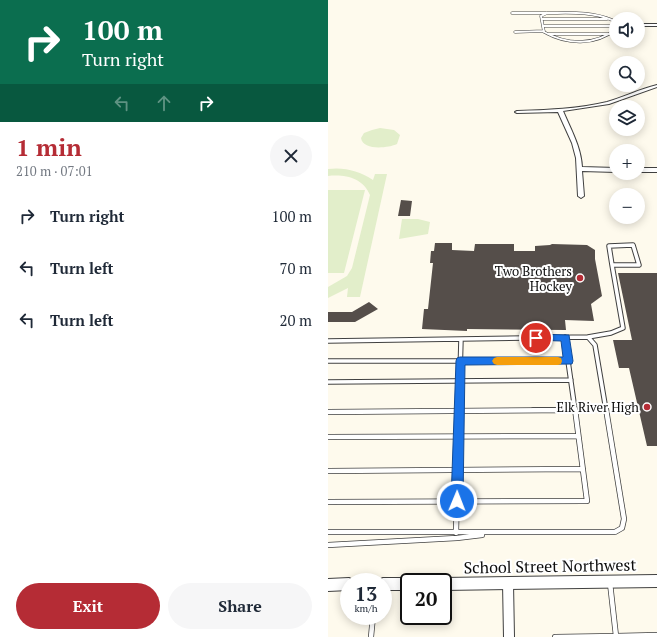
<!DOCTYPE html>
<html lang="en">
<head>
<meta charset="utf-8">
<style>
  :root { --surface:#fff; --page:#f6f6f7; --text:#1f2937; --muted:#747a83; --accent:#b52c35 }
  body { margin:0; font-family:"PT Serif",serif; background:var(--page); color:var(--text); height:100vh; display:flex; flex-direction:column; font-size:15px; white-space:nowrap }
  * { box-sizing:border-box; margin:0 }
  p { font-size:13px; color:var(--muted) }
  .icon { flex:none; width:22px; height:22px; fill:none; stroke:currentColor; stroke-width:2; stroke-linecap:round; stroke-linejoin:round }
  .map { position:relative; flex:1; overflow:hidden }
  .details { display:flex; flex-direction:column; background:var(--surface); width:328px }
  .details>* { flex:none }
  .banner { background:#0b6e4f; color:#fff; overflow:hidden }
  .controls { position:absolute; left:281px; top:12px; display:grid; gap:8px }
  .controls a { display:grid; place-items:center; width:36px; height:36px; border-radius:50%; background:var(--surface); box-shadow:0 2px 10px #0003; font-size:20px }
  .speed { position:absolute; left:12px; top:573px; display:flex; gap:8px; font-size:20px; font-weight:700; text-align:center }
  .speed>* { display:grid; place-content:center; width:52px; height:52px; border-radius:50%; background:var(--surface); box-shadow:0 2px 10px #0003; line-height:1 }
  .speed small { font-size:10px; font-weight:400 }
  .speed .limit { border:2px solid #111; border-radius:6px; background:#fff; color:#111 }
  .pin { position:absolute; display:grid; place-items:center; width:34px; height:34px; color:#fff; margin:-17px; border:2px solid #fff; border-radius:50%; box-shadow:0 1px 4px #0007 }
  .me { position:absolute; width:44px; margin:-22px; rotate:1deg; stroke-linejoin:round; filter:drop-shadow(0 0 3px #0008) }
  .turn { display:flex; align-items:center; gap:14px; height:84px; padding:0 16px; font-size:18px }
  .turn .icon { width:52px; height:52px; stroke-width:2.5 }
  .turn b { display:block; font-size:28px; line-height:34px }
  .lanes { display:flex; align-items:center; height:38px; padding:0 16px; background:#0003; justify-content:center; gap:20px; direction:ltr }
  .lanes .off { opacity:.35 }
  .round { display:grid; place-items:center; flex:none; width:42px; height:42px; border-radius:21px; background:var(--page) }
  .summary { display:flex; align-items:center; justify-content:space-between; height:68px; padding:0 16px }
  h1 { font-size:24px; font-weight:700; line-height:30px; color:var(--accent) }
  .action { display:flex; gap:8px; margin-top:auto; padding:8px 16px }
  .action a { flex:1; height:46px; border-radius:24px; background:var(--accent); color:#fff; font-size:16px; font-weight:700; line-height:46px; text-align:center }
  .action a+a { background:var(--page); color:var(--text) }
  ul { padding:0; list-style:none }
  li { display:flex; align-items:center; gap:12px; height:52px; padding:0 16px }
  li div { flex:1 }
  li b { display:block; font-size:15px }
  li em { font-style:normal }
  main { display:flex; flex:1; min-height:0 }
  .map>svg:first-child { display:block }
</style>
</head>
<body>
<main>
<section class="details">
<div class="banner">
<div class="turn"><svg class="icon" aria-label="right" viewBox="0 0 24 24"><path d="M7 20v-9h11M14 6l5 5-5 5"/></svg><div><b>100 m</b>Turn right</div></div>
<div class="lanes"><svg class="icon off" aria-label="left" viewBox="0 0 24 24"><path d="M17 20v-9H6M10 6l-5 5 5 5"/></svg><svg class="icon off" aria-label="ahead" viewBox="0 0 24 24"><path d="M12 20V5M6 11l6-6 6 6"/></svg><svg class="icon" aria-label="right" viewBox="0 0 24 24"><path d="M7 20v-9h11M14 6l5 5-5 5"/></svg></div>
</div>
<div class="summary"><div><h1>1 min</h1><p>210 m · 07:01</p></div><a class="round"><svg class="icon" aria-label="close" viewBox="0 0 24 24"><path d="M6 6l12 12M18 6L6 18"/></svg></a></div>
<ul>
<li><svg class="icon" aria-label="right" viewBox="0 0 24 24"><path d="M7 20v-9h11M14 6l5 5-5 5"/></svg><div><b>Turn right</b></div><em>100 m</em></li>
<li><svg class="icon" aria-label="left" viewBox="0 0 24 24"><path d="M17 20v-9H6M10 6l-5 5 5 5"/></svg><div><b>Turn left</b></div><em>70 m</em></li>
<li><svg class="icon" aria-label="left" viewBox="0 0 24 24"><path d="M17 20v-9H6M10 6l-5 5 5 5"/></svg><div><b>Turn left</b></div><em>20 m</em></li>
</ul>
<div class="action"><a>Exit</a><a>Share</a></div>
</section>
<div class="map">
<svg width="329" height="637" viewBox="0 0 329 637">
  <rect width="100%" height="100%" fill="#fefaed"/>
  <!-- pitch -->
  <path fill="#e2eeca" d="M52,128l14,2 6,5 -3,9c-9,4 -34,7 -36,-6l3,-5 8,-3z
    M0,169c17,-2 31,2 45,11l2,-6h12l-27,123h-13l1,-9 -20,10v-11l19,-11 5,-8 18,-73c-7,-17 -25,-21 -42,-19z
    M0,190h37l-21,83h-16z
    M74,219h16l12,3 -2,12 -29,5z"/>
  <!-- building -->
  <path fill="#554e4a" d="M73,200l11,1 -2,15h-12z
    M107,243h17v7l22,1 1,-7h39v7h21v-5l15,-1 2,-1 35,1 8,5v9l7,37 -11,8 3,17 -29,-1 1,10 -99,-1v2l-45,-2 2,-20h4l5,-46h-3l1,-12h3z
    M290,273h39v173h-10l-18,-78h-10l-6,-28h19z
    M41,302l9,7 -23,13h-27v-10h24z"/>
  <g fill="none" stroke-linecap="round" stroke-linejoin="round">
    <!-- service-far2 casing -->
    <g stroke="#404040" stroke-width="3">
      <path id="service-far2" d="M184,13h34
        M219,13c22,0 44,-2 65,7l4,9c-21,17 -49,16 -72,3l-3,-16z
        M214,19h65
        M215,26h73
        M310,26l7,-1
        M187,32l29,-1
        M220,34h62"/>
    </g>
    <!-- service-far1 casing -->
    <g stroke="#404040" stroke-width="5.5">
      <path id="service-far1" d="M305,245l6,20h-27l-3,-19z
        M260,337l23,-4 12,-5 -11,-63
        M0,341l260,-4 7,8 11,65
        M0,361h240l-3,-24
        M240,361l7,49
        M0,382l243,-2
        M131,410l2,-71
        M205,410h42"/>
    </g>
    <!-- service casing -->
    <g stroke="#404040" stroke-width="6">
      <path id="service" d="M0,412l247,-2
        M0,437l250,-1
        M0,471l255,-2
        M0,502l259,-1 -12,-92
        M0,532h287l7,-4 2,-9 -18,-110
        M128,533l3,-124
        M0,545l129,-7 25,-3
        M282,583l6,53 41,-1
        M43,637l2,-21
        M227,637l61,-1"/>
    </g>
    <!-- minor casing -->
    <g stroke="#404040" stroke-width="2">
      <path id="minor" d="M317,24h12v2h-13l-1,-1z
        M329,85v2l-48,17 -46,7c8,19 18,36 19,56l34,1v4l-34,-1 2,25 -3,2 -3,-2 -2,-38 -4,-15 -14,-31 -41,1 -2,-1 2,-1c30,-1 61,-2 90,-9 17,-5 33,-13 50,-17z
        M310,168h19v4h-19z
        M180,578l3,2 2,3 1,54h-10l-1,-54 2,-3z"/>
    </g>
    <!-- tertiary casing -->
    <g stroke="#404040" stroke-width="2">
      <path id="tertiary" d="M329,575v12l-214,3v-8h-5l1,-2 4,-2z
        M21,578l4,2 1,2h-5v8l-21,1v-12z
        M55,578h26l4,2 1,2h-5v8h-26v-8h-5l1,-2z"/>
    </g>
    <!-- service-far2 -->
    <use href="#service-far2" stroke="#fff" stroke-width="2"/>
    <!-- service-far1 -->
    <use href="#service-far1" stroke="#fff" stroke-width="3.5"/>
    <!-- service -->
    <use href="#service" stroke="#fff" stroke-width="4.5"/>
    <!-- minor -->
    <use href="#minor" fill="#fff" fill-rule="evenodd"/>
    <!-- tertiary -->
    <use href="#tertiary" fill="#fff" fill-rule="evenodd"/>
  </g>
  <!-- route -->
  <path fill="#1a73e8" stroke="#114b97" d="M208,334l33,1 4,26 -1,3 -107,1 -2,136 -2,4 -4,2 -4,-2 -2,-4 5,-140 1,-3 3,-1h103l-2,-16 -29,-1 -1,-2z"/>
  <!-- slow -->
  <path fill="#f59e0b" d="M169,357h61l3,1 1,3 -1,3 -3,1h-61l-3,-1 -2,-3 2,-3z"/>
  <!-- markers -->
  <g fill="#b52c35" stroke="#fff" stroke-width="1.5">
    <circle cx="252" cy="278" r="4"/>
    <circle cx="319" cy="407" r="4"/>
  </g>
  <g text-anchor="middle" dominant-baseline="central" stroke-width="4" stroke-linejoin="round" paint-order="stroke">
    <!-- poi labels -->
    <g font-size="13" fill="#0d0d0d" stroke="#fff" text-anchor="end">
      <text x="244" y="271">Two Brothers<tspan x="244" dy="15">Hockey</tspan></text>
      <text x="311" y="407">Elk River High</text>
    </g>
    <!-- near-street labels -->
    <g font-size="16" fill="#0d0d0d" stroke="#fff">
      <text transform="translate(222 566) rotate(-1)">School Street Northwest</text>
    </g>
  </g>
</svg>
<div class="controls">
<a><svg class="icon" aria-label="sound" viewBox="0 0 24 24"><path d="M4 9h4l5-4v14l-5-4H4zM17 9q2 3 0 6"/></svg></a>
<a><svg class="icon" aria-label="search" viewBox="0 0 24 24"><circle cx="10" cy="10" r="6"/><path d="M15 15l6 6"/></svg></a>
<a><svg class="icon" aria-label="layers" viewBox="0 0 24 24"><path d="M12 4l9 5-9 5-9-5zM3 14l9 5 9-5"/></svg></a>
<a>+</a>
<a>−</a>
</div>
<div class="speed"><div>13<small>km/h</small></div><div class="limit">20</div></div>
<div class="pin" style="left:208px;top:338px;background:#d93025"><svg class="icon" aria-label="arrive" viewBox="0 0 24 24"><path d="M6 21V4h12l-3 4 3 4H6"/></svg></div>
<svg class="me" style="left:129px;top:501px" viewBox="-20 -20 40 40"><circle r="17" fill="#1a73e8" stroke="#fff" stroke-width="3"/><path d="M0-11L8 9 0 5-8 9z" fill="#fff"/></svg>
</div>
</main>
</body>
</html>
